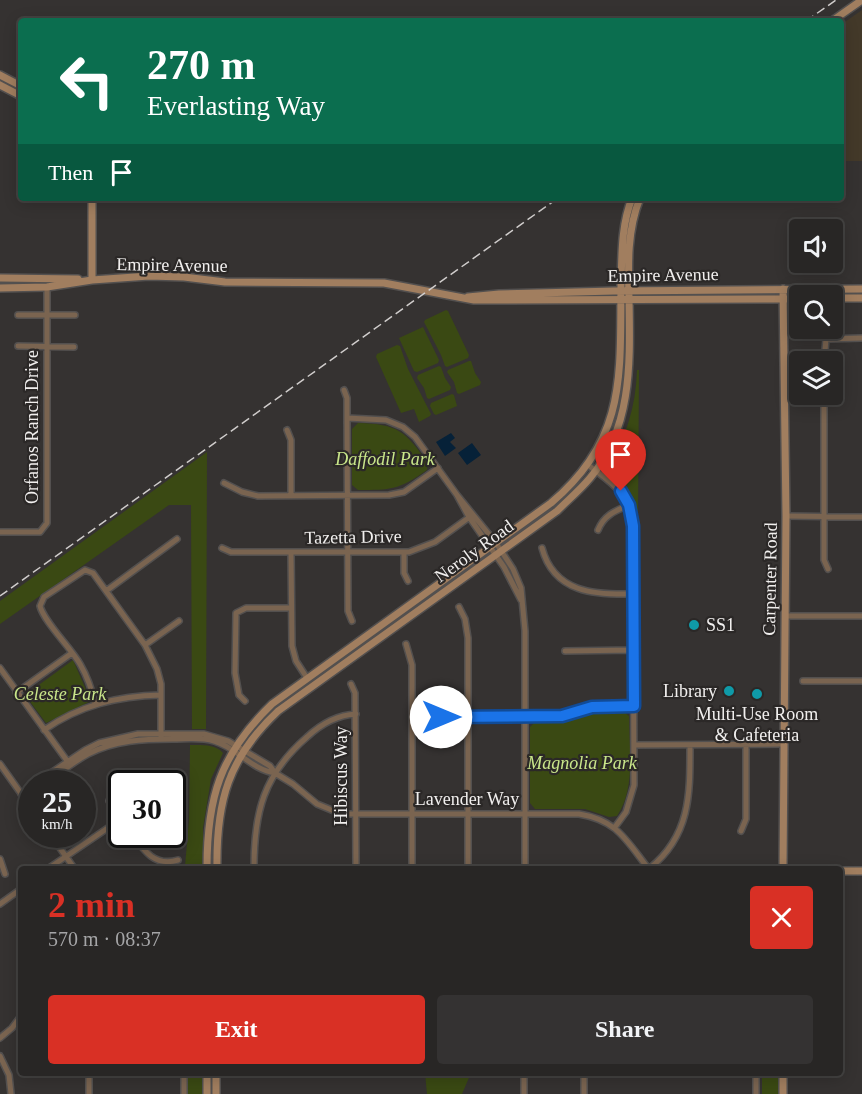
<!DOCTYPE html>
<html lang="en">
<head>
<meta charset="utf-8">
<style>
  :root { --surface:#282625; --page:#343232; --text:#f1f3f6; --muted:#a5a5a7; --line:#444342; --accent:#d93025 }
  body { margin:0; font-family:"Times New Roman",serif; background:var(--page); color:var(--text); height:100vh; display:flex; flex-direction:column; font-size:22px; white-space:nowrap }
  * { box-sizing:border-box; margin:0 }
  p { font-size:20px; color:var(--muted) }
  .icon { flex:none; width:33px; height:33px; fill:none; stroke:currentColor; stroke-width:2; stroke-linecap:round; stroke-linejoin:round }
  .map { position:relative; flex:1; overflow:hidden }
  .drawer { position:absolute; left:18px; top:866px; width:825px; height:210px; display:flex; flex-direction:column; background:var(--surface); border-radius:6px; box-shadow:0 3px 15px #0003,0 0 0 2px var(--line) }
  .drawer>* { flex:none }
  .hud { position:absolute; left:18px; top:18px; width:826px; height:183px; border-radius:6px; box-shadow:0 3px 15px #0003,0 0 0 2px var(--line); background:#0b6e4f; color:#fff; overflow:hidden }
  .buttons { position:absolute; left:789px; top:219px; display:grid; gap:12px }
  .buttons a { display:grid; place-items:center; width:54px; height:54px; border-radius:6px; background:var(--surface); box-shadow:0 3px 15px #0003,0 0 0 2px var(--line); font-size:30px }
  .speed { position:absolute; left:18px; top:770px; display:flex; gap:12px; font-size:30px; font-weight:700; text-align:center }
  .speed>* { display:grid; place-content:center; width:78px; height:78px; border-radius:50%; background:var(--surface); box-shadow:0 3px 15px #0003,0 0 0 2px var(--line); line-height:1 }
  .speed small { font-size:15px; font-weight:400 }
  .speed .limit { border:3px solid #111; border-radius:9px; background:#fff; color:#111 }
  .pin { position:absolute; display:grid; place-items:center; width:51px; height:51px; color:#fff; margin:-62px -26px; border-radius:50% 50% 50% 0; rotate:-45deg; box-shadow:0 0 6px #0007 }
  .pin .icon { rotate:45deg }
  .me { position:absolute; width:66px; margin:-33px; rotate:90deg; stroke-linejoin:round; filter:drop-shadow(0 0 4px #0008) }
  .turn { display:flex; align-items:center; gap:21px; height:126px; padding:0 30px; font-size:27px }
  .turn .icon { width:78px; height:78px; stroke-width:2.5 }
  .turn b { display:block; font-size:42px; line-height:51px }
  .then { display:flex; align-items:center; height:57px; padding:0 30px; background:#0003; gap:12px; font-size:22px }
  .round { display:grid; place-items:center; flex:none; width:63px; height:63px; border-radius:6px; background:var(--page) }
  .headline { display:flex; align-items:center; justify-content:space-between; height:102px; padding:0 30px }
  h1 { font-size:36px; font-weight:800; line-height:45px; color:var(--accent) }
  .cta { display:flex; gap:12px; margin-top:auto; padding:12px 30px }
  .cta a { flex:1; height:69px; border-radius:6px; background:var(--accent); color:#fff; font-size:24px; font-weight:800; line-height:69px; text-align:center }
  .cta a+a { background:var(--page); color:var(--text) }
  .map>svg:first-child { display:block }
</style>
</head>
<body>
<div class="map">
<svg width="862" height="1094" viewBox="0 0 862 1094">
  <rect width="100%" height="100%" fill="#353231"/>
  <!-- industrial -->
  <path fill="#433929" d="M862,10v151h-20v-137z"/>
  <!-- green -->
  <path fill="#3a4913" d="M446,310l2,1 21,44 -1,3 -21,9 -2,-1 -4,-11 -17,-33 1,-2z
    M423,327l16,33 -1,3 -21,9 -3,-1 -15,-33z
    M397,345l3,1 8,23 23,45 -1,2 -11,6 -5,-13 -13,4 -25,-56 1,-3z
    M469,361h2l4,12 6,9 -1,3 -21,9 -2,-1 -3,-11 -7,-10 1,-2z
    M439,366l2,1 4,11 6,9 -1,3 -21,9 -2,-1 -3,-10 -7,-10 1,-3z
    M637,370h2l-1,153c-2,-15 -7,-29 -18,-40 -5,-5 -11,-8 -14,-14 20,-30 30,-63 31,-99z
    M452,394l2,1 3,11 -21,9 -2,-1 -4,-8 1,-3z
    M358,423c40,1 47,8 70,40l-1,7c-28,20 -36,20 -69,20l-6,-5v-56z
    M207,452l-1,277h-14l-1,-224h-22l-169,119v-23z
    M73,660l18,41 -45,22 -21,-28z
    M623,711l6,5c0,33 7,72 -12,100l-8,1 -24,-8h-50l-5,-6v-76l5,-5 32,-2 26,-8z
    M190,745c11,0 26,-1 33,8l-12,26 -8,49v40h-16l-2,-2 4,-46z
    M188,1073h14v21h-14z
    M425,1073v-1l46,1 -9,21h-35z
    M762,1073h16v21h-16z"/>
  <!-- water -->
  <path fill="#062138" d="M451,433l4,5 -5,4 6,6 -11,8 -9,-14z
    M472,443l9,12 -14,10 -9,-12z"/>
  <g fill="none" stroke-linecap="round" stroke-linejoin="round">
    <!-- street casing -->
    <g stroke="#53504f" stroke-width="8">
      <path id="street" d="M18,315h57
        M18,346l56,1
        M824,362l2,-23 36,-1
        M344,390l3,8v20l1,193 4,10
        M824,394v166l4,9
        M347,418l39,2 17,7 12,10 42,58 12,22 35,50 17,33
        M287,430l4,10v55
        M588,465c25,19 41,27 45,61l1,259 -8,27 -11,15
        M224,483l18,9 16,4 131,-1 15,-3 34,-24
        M457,495l39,48 17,26 8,19 4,43v237
        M786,516l76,1
        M598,530c6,-15 17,-19 31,-25
        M0,532h40l7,-9v-236
        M222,548l9,4h178l26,-10 36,-26
        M542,548c12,45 53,47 91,46
        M291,552l1,94 4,15 11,17
        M404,552v21l4,8
        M106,591l71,-52
        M459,607l6,12 3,19v230
        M785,616h77
        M406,644l6,21v203
        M145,645l34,-24
        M565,651l68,-1
        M0,668l68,94
        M803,681h59
        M351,684l4,9 1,175
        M16,693l56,-40
        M245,701l-6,-6 -4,-22 1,-60 10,-5h45
        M95,704c-3,-14 -8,-28 -15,-40 -9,-16 -36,-42 -40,-58l4,-9 41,-27 8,3 52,72 12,24 4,15v55
        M412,717l150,-1 30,-9h42
        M44,730c36,-25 74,-34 117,-35
        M634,745l149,-1
        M0,764l32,45
        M36,783l49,-33 14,-7 39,-9h66l24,7 42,25 5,7 18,11 24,20 17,7 15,3h230c38,6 47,26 69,54
        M46,783c14,-10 27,-21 42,-29 27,-14 56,-15 85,-15 13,0 28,-2 41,2 22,6 38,29 61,32
        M131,783l40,-2 8,4
        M122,787l-10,6 -3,8 13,19
        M21,794l11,-7
        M24,799l8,-6
        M741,831l5,-12v-75
        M50,834l24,34
        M132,834c12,17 23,33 46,26
        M0,859l5,15
        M49,868l72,-49
        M254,868c0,-55 9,-93 53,-131 14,-13 29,-22 49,-23
        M650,868c41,-33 40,-75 40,-123
        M0,904l21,-15
        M0,1038l12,-10 9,-12
        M0,1056l9,19 2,19
        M584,1072v22
        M756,1072v22
        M89,1094v-22
        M184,1094v-22
        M524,1094v-22"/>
    </g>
    <!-- secondary casing -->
    <g stroke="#53504f" stroke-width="10">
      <path id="secondary" d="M832,21l30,-21
        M0,75l21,11
        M0,85l21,11
        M92,198v82
        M0,278l78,1
        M0,288l47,-1 45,-7 57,-4 35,1 41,5 159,1 90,17 326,-1
        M468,297l31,-3 115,-3 248,-2
        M832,298h30
        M207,868c0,-70 13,-114 65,-164l279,-201c76,-64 69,-128 70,-218 1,-30 0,-59 11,-87
        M217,868c-1,-66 11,-110 61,-157l279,-200c11,-11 23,-21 33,-33 43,-51 40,-117 39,-180 -1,-34 -2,-68 11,-100
        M783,868l3,-352 -3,-227
        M840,871h22
        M783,1072v22
        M207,1094v-22
        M216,1094v-22"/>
    </g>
    <!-- street -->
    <use href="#street" stroke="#7a6450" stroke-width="5"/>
    <!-- secondary -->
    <use href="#secondary" stroke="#a17e5f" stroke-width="7"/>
    <!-- rail -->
    <path stroke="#d0cdcc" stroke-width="1.5" stroke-dasharray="9 4.5" stroke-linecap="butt" d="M806,21l30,-21
      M0,596l558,-398"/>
  </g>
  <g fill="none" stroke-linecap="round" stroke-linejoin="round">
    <!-- route casing -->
    <g stroke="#114b97" stroke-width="15">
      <path id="route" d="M441,717l121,-1 30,-9 42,-1 -1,-180 -4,-21 -8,-14"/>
    </g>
    <!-- route -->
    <use href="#route" stroke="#1a73e8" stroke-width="10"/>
  </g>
  <!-- markers -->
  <g fill="#0f9aa8" stroke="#2b2827" stroke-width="2">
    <circle cx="694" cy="625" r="6"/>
    <circle cx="729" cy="691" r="6"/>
    <circle cx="757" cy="694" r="6"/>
  </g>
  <g text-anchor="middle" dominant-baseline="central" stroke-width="4.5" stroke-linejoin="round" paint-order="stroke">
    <!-- street labels -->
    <g font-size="18" fill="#f1efee" stroke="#2b2827">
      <text transform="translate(172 265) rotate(1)">Empire Avenue</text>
      <text transform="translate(663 275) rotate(-1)">Empire Avenue</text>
      <text transform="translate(32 427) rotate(-90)">Orfanos Ranch Drive</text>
      <text transform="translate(353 537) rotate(-1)">Tazetta Drive</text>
      <text transform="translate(474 551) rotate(-36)">Neroly Road</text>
      <text transform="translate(770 579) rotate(-89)">Carpenter Road</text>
      <text transform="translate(341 776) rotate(-90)">Hibiscus Way</text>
      <text x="467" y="799">Lavender Way</text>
    </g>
    <!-- park labels -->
    <g font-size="18" font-style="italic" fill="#c9e68a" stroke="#2b2827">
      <text x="385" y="459">Daffodil Park</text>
      <text x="60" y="694">Celeste Park</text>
      <text x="582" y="763">Magnolia Park</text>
    </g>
    <!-- poi labels -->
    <g font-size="18" fill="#f1efee" stroke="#2b2827" text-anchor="start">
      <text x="706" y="625">SS1</text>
      <text x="717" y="691" text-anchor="end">Library</text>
      <text x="757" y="714" text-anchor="middle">Multi-Use Room<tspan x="757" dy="21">&amp; Cafeteria</tspan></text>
    </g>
  </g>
</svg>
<div class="buttons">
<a><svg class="icon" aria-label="sound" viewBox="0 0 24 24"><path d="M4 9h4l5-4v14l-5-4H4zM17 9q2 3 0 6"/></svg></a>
<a><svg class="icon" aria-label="search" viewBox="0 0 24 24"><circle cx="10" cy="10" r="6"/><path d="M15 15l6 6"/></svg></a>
<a><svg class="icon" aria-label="layers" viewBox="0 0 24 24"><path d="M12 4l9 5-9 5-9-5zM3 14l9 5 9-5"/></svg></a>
</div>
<div class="speed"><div>25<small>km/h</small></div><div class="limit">30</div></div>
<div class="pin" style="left:621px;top:491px;background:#d93025"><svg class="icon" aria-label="arrive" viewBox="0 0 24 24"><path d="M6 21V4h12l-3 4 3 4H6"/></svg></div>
<svg class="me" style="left:441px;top:717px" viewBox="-20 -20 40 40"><circle r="19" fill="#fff"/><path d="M0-13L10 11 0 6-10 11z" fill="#1a73e8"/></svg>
<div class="hud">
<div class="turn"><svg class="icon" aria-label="left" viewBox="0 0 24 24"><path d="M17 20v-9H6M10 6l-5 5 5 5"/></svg><div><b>270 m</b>Everlasting Way</div></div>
<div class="then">Then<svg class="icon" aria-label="arrive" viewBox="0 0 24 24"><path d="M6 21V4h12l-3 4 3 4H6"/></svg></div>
</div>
<section class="drawer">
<div class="headline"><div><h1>2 min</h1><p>570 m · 08:37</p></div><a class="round" style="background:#d93025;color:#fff"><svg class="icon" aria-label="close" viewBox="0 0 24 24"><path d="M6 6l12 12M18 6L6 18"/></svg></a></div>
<div class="cta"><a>Exit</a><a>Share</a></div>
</section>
</div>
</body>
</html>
